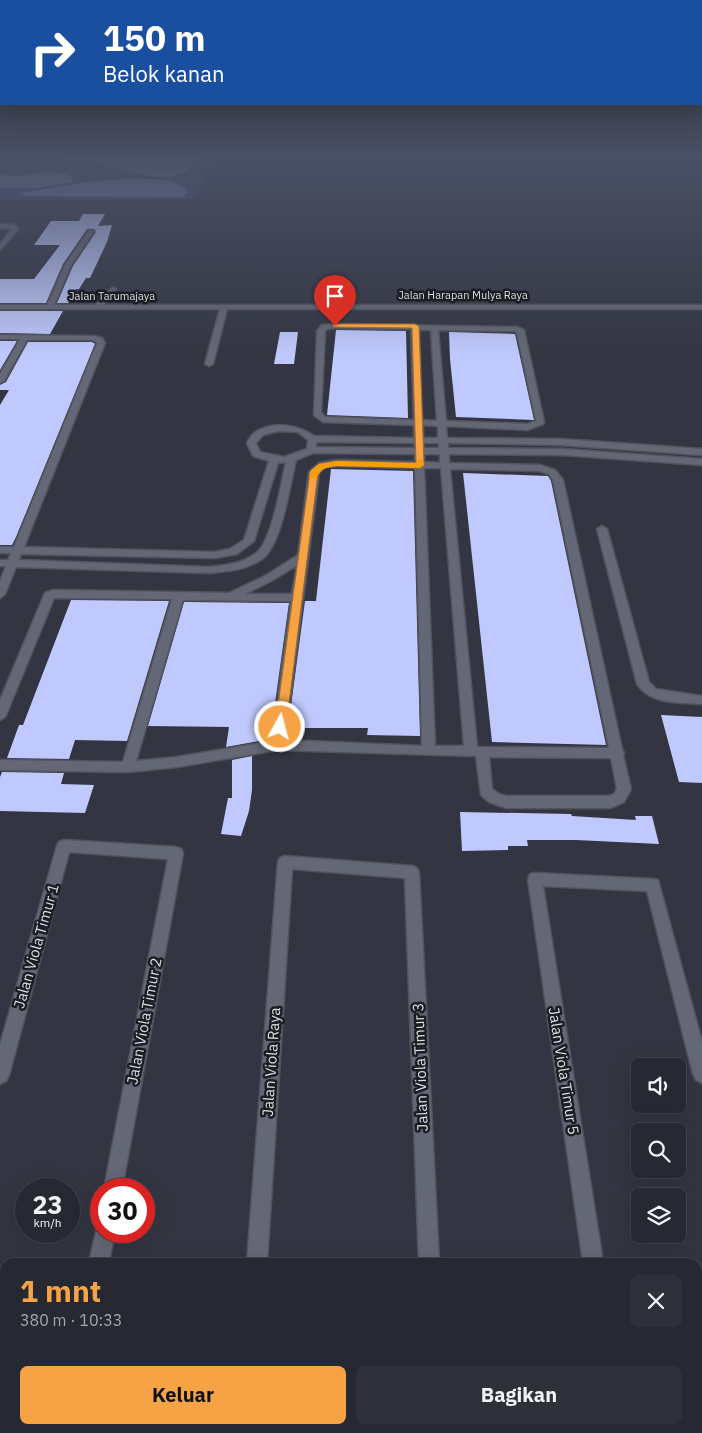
<!DOCTYPE html>
<html lang="id">
<head>
<meta charset="utf-8">
<style>
  :root { --surface:#262832; --page:#2e303a; --text:#f1f3f6; --muted:#a4a6ac; --line:#42444d; --accent:#f5a345 }
  body { margin:0; font-family:"IBM Plex Sans",sans-serif; background:var(--page); color:var(--text); height:100vh; display:flex; flex-direction:column; font-size:19px; white-space:nowrap }
  * { box-sizing:border-box; margin:0 }
  p { font-size:16px; color:var(--muted) }
  .icon { flex:none; width:28px; height:28px; fill:none; stroke:currentColor; stroke-width:2; stroke-linecap:round; stroke-linejoin:round }
  .map { position:relative; flex:1; overflow:hidden }
  .details { position:absolute; left:0px; top:1258px; width:702px; height:176px; display:flex; flex-direction:column; background:var(--surface); border-radius:15px 15px 0 0; box-shadow:0 5px 20px #0002,0 0 0 1px var(--line) }
  .details>* { flex:none }
  .top-card { position:absolute; left:0px; top:0px; width:702px; height:105px; box-shadow:0 5px 20px #0002,0 0 0 1px var(--line); background:#1a4fa0; color:#fff; overflow:hidden }
  .fabs { position:absolute; left:631px; top:1058px; display:grid; gap:10px }
  .fabs a { display:grid; place-items:center; width:55px; height:55px; border-radius:8px; background:var(--surface); box-shadow:0 5px 20px #0002,0 0 0 1px var(--line); font-size:25px }
  .speed { position:absolute; left:15px; top:1178px; display:flex; gap:10px; font-size:25px; font-weight:700; text-align:center }
  .speed>* { display:grid; place-content:center; width:65px; height:65px; border-radius:50%; background:var(--surface); box-shadow:0 5px 20px #0002,0 0 0 1px var(--line); line-height:1 }
  .speed small { font-size:12px; font-weight:400 }
  .speed .limit { border:8px solid #d22; background:#fff; color:#111 }
  .pin { position:absolute; display:grid; place-items:center; width:42px; height:42px; color:#fff; margin:-51px -21px; border-radius:50% 50% 50% 0; rotate:-45deg; box-shadow:0 0 5px #0007 }
  .pin .icon { rotate:45deg }
  .me { position:absolute; width:55px; margin:-28px; rotate:7deg; stroke-linejoin:round; filter:drop-shadow(0 0 4px #0008) }
  .turn { display:flex; align-items:center; gap:18px; height:105px; padding:0 20px; font-size:22px }
  .turn .icon { width:65px; height:65px; stroke-width:2.5 }
  .turn b { display:block; font-size:35px; line-height:42px }
  .round { display:grid; place-items:center; flex:none; width:52px; height:52px; border-radius:8px; background:var(--page) }
  .head { display:flex; align-items:center; justify-content:space-between; height:85px; padding:0 20px }
  h1 { font-size:30px; font-weight:700; line-height:38px; color:var(--accent) }
  .cta { display:flex; gap:10px; margin-top:auto; padding:10px 20px }
  .cta a { flex:1; height:58px; border-radius:8px; background:var(--accent); color:#111; font-size:20px; font-weight:700; line-height:58px; text-align:center }
  .cta a+a { background:var(--page); color:var(--text) }
  .map>svg:first-child { display:block }
</style>
</head>
<body>
<div class="map">
<svg width="702" height="1433" viewBox="0 0 702 1433">
  <rect width="100%" height="100%" fill="#333542"/>
  <!-- green -->
  <path fill="#41476f" d="M0,155h217l-23,44 -194,1z"/>
  <!-- water -->
  <path fill="#7c84b5" d="M0,155h204l-20,18 -10,3 -20,1 -70,-17 -84,-1z
    M48,171l15,2 9,4v5l-35,6h-37v-15l2,2 20,1z
    M125,179c20,1 49,-4 63,13l-6,5 -155,-1 -8,-3 68,-11z"/>
  <!-- building -->
  <path fill="#bfc9fd" d="M83,214h22l-7,12 14,-1 -5,17 -17,36h-4l-7,11h-3l-8,14h-11l16,-37 23,-34 -2,-3h-7l-24,35 -17,39h-46v-24h34l26,-34h-26l17,-24h28z
    M0,311h63l-13,23 -50,-1z
    M336,330l70,1 2,87 -81,-3z
    M280,332h18l-4,32h-20z
    M449,332l66,2 19,86 -78,-3 -6,-58z
    M0,341h17l-17,29z
    M28,342h64l3,2 -79,193 -4,8h-12v-140l9,-15h-9v-5l6,-3z
    M331,469l82,2 7,265 -53,-1 1,-7h-80l17,-127h11z
    M463,473l85,3 3,5 55,264 -114,-3z
    M71,600l98,1 -42,140 -52,-1 -6,19 -62,-1 12,-33h4z
    M184,602l105,1 -19,136 -44,8 3,-20 -81,-1z
    M661,715l41,2v66l-23,-1z
    M252,756v34l-3,21 -8,25 -20,-2 7,-36h4v-38z
    M2,772l62,1 -3,11 33,1 -9,28 -85,-2v-34z
    M460,812l111,2 1,2 64,4 -1,-4h17l7,28 -83,-4h-49l1,6h-20v4l-46,1z"/>
  <g fill="none" stroke-linecap="round" stroke-linejoin="round">
    <!-- minor casing -->
    <g stroke="#51535d" stroke-width="3">
      <path id="minor" d="M0,224l15,1 3,4 -18,21v-6l12,-15 -12,-1z
        M89,230l5,1 -23,34 -17,40h41l18,-18 3,2 -13,16h599v4h-475l-14,55 -4,2 -4,-2 15,-55h-220v-4h47l18,-40z
        M335,324l182,3 7,3 20,92 -1,2 -16,6 -81,-4 1,12 114,1 141,10v6l-141,-10 -113,-2v5l115,1 139,10v6l-139,-10 -114,-1v9l91,2 15,5 8,10 59,269 2,4 -1,2 8,34 -7,13 -14,6h-104l-17,-6 -8,-7 -5,-39 -198,-6 -101,17 -49,5 -128,-2v-10l123,2 49,-163 -118,-1 -48,117 -2,3 -4,2v-20l45,-107 8,-3 176,3 36,-17 33,-21 11,-83 10,-9 18,-3 78,2v-8l-102,-1 -17,7c-6,24 -14,85 -34,99 -16,11 -34,12 -52,14l-194,-6 -11,27 -5,4v-17l6,-15h-6v-6h8l3,-7h-11v-6h14l83,-204 -4,-3h-66l-23,41 -4,2v-9l20,-35h-20v-4l94,1 8,2 3,5 -81,204 190,5 16,-3 14,-9 25,-79 -16,-5 -6,-13c2,-4 6,-10 10,-12 18,-10 42,-6 57,5l100,2v-13l-91,-3 -9,-7 3,-84 5,-6zM335,328l76,1 3,91 -89,-3 -4,-5 4,-81 2,-2zM419,330h12l6,91 -15,-1zM438,330l77,1 2,2 19,88 -9,3 -81,-3zM423,425l15,1v12h-15zM279,431l19,1 10,8 -1,9 -23,8 -24,-5 -4,-9 7,-8zM316,442l98,1 1,5 -99,-1zM423,443h16v5h-15zM424,454h16v9l-16,-1zM286,462c-5,21 -14,81 -31,92 -14,10 -29,11 -45,13l-191,-7 2,-6 193,4 23,-4 17,-13 24,-78zM337,466l78,2 7,278 -137,-6 34,-267 6,-6zM424,468h17l23,278h-29zM450,469l89,2 10,3 4,6 56,268 -132,-1zM297,565l-5,29h-47l28,-14zM183,600l108,1 -19,140 -95,16 -41,4zM489,757l122,1 6,31 -3,5 -5,2h-103l-7,-2 -7,-5z
        M602,526l5,3 42,153 7,7 46,7v8c-22,-2 -52,1 -65,-20l-40,-155z
        M64,840l112,7 5,2 2,4 -61,336h-18l64,-330 -99,-7 -60,223 -3,6 -6,3v-39l57,-199 2,-4z
        M285,856l127,10 5,2 2,4 20,390h-20l-14,-384 -113,-9 -25,393h-20l31,-400 2,-4z
        M535,873l118,6 5,1 44,162v41l-6,-3 -3,-6 -46,-183 -104,-5 60,376h-20l-55,-383 2,-5z
        M101,1223v8h14l-6,31h-20l9,-38z
        M0,1320h5v20h-5z
        M698,1330l4,1v20l-4,-1z
        M57,1429h22l-1,4h-22z
        M234,1429h22v4h-22z
        M425,1429h22v4h-22z
        M607,1429h22l1,4h-22z"/>
    </g>
    <!-- minor -->
    <use href="#minor" fill="#646775" fill-rule="evenodd"/>
  </g>
  <!-- sky -->
  <linearGradient id="sky" x2="0" y2="1"><stop stop-color="#1c1d24"/><stop offset="0.44" stop-color="#4a5165"/><stop offset="1" stop-color="#4a5165" stop-opacity="0"/></linearGradient>
  <rect width="702" height="355" fill="url(#sky)"/>
  <!-- route -->
  <path fill="#f5a345" stroke="#9f6a2d" d="M335,324h80l4,2 5,139 -4,3 -83,-2 -13,2 -6,5 -32,254 -6,4 -5,-4 35,-255 9,-8 18,-3 79,2 -4,-135 -79,-1v-3z"/>
  <!-- slow -->
  <path fill="#f59e0b" d="M420,459l3,1 1,5 -4,3 -83,-2c-11,1 -16,2 -21,13l-7,-2 2,-7 8,-6 18,-3 79,2z"/>
  <g text-anchor="middle" dominant-baseline="central" stroke-width="5" stroke-linejoin="round" paint-order="stroke">
    <!-- far-street labels -->
    <g font-size="11" fill="#dcdee6" stroke="#1c1d23">
      <text x="463" y="295">Jalan Harapan Mulya Raya</text>
      <text x="112" y="296">Jalan Tarumajaya</text>
    </g>
    <!-- near-street labels -->
    <g font-size="15" fill="#dcdee6" stroke="#1c1d23">
      <text transform="translate(36 946) rotate(-74)">Jalan Viola Timur 1</text>
      <text transform="translate(144 1021) rotate(-79)">Jalan Viola Timur 2</text>
      <text transform="translate(271 1062) rotate(-86)">Jalan Viola Raya</text>
      <text transform="translate(420 1067) rotate(-92)">Jalan Viola Timur 3</text>
      <text transform="translate(564 1071) rotate(81)">Jalan Viola Timur 5</text>
    </g>
  </g>
</svg>
<div class="fabs">
<a><svg class="icon" aria-label="sound" viewBox="0 0 24 24"><path d="M4 9h4l5-4v14l-5-4H4zM17 9q2 3 0 6"/></svg></a>
<a><svg class="icon" aria-label="search" viewBox="0 0 24 24"><circle cx="10" cy="10" r="6"/><path d="M15 15l6 6"/></svg></a>
<a><svg class="icon" aria-label="layers" viewBox="0 0 24 24"><path d="M12 4l9 5-9 5-9-5zM3 14l9 5 9-5"/></svg></a>
</div>
<div class="speed"><div>23<small>km/h</small></div><div class="limit">30</div></div>
<div class="pin" style="left:335px;top:326px;background:#d93025"><svg class="icon" aria-label="arrive" viewBox="0 0 24 24"><path d="M6 21V4h12l-3 4 3 4H6"/></svg></div>
<svg class="me" style="left:280px;top:727px" viewBox="-20 -20 40 40"><circle r="17" fill="#f5a345" stroke="#fff" stroke-width="3"/><path d="M0-11L8 9 0 5-8 9z" fill="#fff"/></svg>
<div class="top-card">
<div class="turn"><svg class="icon" aria-label="right" viewBox="0 0 24 24"><path d="M7 20v-9h11M14 6l5 5-5 5"/></svg><div><b>150 m</b>Belok kanan</div></div>
</div>
<section class="details">
<div class="head"><div><h1>1 mnt</h1><p>380 m · 10:33</p></div><a class="round"><svg class="icon" aria-label="close" viewBox="0 0 24 24"><path d="M6 6l12 12M18 6L6 18"/></svg></a></div>
<div class="cta"><a>Keluar</a><a>Bagikan</a></div>
</section>
</div>
</body>
</html>
